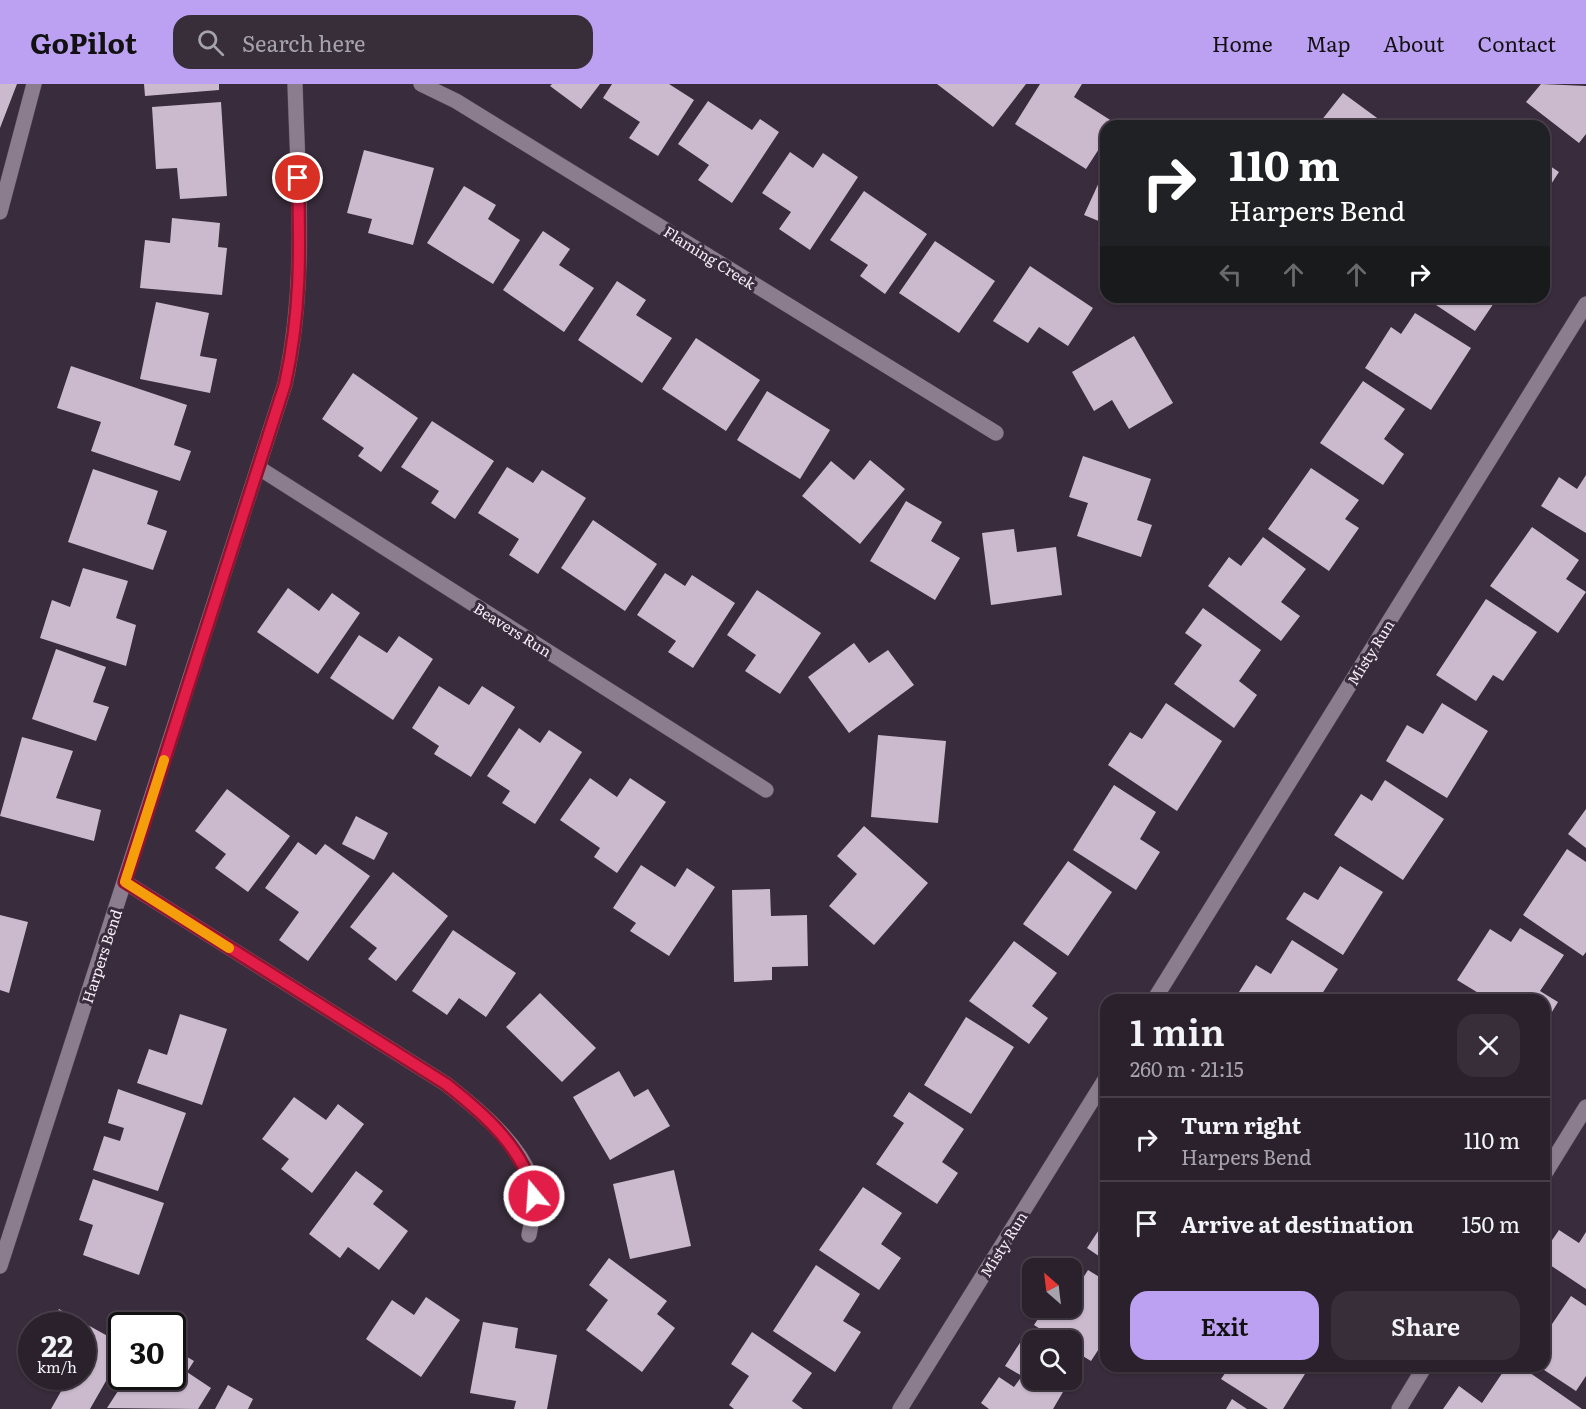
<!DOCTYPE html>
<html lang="en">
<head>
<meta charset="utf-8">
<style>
  :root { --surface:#2b212d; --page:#372e39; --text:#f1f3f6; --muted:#a6a3aa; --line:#473e49; --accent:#bca0f2 }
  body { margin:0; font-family:Literata,serif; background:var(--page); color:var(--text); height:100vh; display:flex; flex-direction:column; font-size:22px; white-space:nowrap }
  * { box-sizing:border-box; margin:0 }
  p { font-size:20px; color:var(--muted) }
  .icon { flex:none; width:33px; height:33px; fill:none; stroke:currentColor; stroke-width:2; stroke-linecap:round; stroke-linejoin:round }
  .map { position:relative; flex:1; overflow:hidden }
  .details { position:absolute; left:1100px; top:910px; width:450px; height:378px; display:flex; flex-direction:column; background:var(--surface); border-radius:18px; box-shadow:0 2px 4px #0004,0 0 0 2px var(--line) }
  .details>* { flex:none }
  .hud { position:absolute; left:1100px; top:36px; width:450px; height:183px; border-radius:18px; box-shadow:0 2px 4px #0004,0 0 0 2px var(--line); background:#202124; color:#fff; overflow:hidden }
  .needle { width:39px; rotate:332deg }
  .controls { position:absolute; left:1022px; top:1174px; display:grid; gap:12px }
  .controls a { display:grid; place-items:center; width:60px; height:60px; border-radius:12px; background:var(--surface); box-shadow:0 2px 4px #0004,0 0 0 2px var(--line); font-size:30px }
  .speed { position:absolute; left:18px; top:1228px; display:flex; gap:12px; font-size:30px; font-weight:700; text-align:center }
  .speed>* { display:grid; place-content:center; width:78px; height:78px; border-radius:50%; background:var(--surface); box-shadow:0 2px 4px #0004,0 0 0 2px var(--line); line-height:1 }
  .speed small { font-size:15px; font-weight:400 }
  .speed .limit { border:3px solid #111; border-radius:9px; background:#fff; color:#111 }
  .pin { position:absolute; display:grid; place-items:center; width:51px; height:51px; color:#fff; margin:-26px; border:3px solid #fff; border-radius:50%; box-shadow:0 2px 6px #0007 }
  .me { position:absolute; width:66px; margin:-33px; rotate:342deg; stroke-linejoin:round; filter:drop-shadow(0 0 4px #0008) }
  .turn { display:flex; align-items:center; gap:21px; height:126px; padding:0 30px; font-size:27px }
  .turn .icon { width:78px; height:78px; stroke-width:2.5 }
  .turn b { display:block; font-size:42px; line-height:51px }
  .lanes { display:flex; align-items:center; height:57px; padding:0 30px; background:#0003; justify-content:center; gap:30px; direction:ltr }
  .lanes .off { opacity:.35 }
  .round { display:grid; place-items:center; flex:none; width:63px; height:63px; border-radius:18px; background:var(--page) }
  .headline { display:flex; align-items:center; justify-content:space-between; height:102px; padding:0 30px }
  h1 { font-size:36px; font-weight:600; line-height:45px }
  .cta { display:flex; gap:12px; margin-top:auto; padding:12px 30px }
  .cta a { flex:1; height:69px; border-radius:18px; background:var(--accent); color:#111; font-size:24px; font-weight:600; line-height:69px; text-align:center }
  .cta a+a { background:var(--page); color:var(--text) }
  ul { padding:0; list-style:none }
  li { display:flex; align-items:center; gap:18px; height:84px; padding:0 30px; border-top:2px solid var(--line) }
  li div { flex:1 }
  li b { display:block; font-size:22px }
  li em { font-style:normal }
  header { display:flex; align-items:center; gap:36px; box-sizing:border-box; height:84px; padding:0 30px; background:var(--accent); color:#111 }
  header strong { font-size:28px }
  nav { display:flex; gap:33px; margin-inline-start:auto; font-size:21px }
  .search { width:420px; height:54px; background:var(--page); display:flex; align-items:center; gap:15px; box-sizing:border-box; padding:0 21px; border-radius:18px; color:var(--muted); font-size:22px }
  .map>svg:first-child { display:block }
</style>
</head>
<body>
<header>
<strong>GoPilot</strong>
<div class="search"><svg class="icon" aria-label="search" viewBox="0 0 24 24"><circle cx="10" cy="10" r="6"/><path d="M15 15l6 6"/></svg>Search here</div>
<nav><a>Home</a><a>Map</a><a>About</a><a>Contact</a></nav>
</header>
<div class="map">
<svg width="1586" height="1325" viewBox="0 0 1586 1325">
  <rect width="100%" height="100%" fill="#392c3c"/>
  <!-- building -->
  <path fill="#cbbace" d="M0,0h17l-17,44z
    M144,0h75v6l-74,6z
    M552,0h48l-19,25 -31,-23z
    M612,0h57l25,16 -36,56 -29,-18 11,-16 -37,-24z
    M937,0h89l-33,43z
    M1040,0h42l-8,13 41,26 -2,3h-7v12l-20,31 -71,-45z
    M1541,0l45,2v48l-7,9 -53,-41z
    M1343,9l45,33h-71z
    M708,17l44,29 8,-11 19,13 -47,71 -34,-23 11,-15 -31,-21z
    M221,18l6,94 -47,3 -3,-31 -21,1 -4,-62z
    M364,66l70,18 -21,77 -45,-12 4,-14 -25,-6z
    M790,68l23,16 10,-15 35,24 -48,73 -31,-21 12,-17 -29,-19z
    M1544,78l15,10 -15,23z
    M1106,83v57l-22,-9z
    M464,102l32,19 -8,14 32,21 -27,44 -66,-41z
    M864,107l63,43 -42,60 -25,-18 8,-11 -38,-25z
    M172,134l48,5 -2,24 9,1 -5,47 -82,-7 5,-48 25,3z
    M543,147l27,18 -11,16 35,23 -30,44 -61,-42z
    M935,157l60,40 -36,52 -60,-40z
    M1030,182l63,42 -25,38 -29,-19 -11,16 -35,-22z
    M617,197l29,19 -10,15 36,23 -30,45 -64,-43z
    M1424,213h74l-23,34z
    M156,218l53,11 -9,43 17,3 -7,34 -70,-14z
    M1415,229l56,35 -40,62 -66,-42 26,-41 10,7z
    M1134,252l39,67 -44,26 -17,-29 -18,11 -22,-39z
    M696,254l64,42 -34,51 -64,-42z
    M71,282l116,39 -13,40 17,6 -11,30 -89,-30 10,-29 -44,-14z
    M353,289l65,45 -37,54 -23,-16 6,-8 -42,-29z
    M1363,297l42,28 -21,30 20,15 -21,31 -63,-42z
    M767,307l63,39 -30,49 -63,-39z
    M432,337l62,40 -39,58 -24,-16 8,-12 -38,-24z
    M1083,372l68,23 -14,41 15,5 -11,32 -64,-21 11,-33 -19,-6z
    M870,376l35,29 -45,55 -58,-48 29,-35 23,19z
    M507,383l26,16 9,-13 44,28 -48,76 -29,-19 10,-16 -41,-26z
    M1311,384l48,32 -14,19 14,9 -30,43 -61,-42z
    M93,385l65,22 -11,33 20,7 -14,39 -85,-28z
    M1586,391v58l-45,-27 18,-29 18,12z
    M906,417l36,21 -11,19 29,17 -25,42 -65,-39z
    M593,436l64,44 -32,47 -64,-43z
    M1532,443l47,33 -13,19 20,13 -28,41 -68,-47z
    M1014,445l3,23 39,-5 6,48 -71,10 -9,-72z
    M1263,453l43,32 -25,33 19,14 -19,25 -73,-55 21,-29 12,9z
    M83,484l45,13 -12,37 20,7 -10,41 -86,-28 12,-38 18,7z
    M665,489l20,13 7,-11 43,28 -42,65 -25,-16 8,-11 -39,-26z
    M288,504l31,23 13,-18 28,20 -42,61 -61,-42z
    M757,506l64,43 -41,61 -35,-23 11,-16 -29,-20z
    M1486,515l51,33 -34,49 -10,-6 -17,26 -40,-26z
    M1203,524l58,42 -22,31 18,14 -23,33 -60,-44 28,-39 -17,-12z
    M359,551l28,18 12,-17 34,23 -40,61 -63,-42z
    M854,559l15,20 19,-13 26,35 -65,48 -41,-56z
    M56,565l50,18 -13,35 16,5 -13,34 -64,-22z
    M439,602l30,19 13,-19 33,21 -44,70 -37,-23 5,-8 -27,-18z
    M1166,619l56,38 -45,70 -69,-46 22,-33 12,7z
    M1442,619l46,28 -41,67 -61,-37 21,-36 16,9z
    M519,644l21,15 9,-13 33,22 -47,72 -33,-21 8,-12 -23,-15z
    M878,651l68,6 -8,82 -67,-6z
    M22,653l51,14 -17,47 45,12 -7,31 -94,-25z
    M590,694l27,19 13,-19 36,24 -49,71 -23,-16 6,-9 -40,-28z
    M1385,696l59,39 -41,61 -69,-45 27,-41 11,7z
    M1114,701l42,27 -16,27 20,13 -24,38 -63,-40z
    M227,705l63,47 -42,56 -33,-24 11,-14 -31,-23z
    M1586,725v39l-18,-14z
    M356,732l32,17 -14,27 -32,-16z
    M864,742l64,57 -54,62 -45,-39 28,-32 -20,-18z
    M298,758l18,13 9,-11 45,32 -62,85 -29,-21 20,-28 -34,-24z
    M1567,765l19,13v90l-3,4 -60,-41z
    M1068,777l44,31 -44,64 -45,-32z
    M641,781l34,22 12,-19 28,19 -46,69 -39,-25 6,-8 -23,-15z
    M1340,782l43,26 -40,63 -57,-36 18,-27 14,8z
    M393,788l55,44 -52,65 -28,-22 9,-11 -27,-21z
    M770,805l1,27 36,-1 1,51 -36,1v13l-38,2 -2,-92z
    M0,831l28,7 -19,71 -9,-3z
    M1520,844l44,27 -24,36 18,11 -14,23v-25h-54l-33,-20 33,-51 21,13z
    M453,846l63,43 -30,44 -27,-19 -12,17 -35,-24z
    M1292,856l46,29 -20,31h-71l-10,-5 19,-30 15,9z
    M1014,857l43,32 -25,33 16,12 -19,26 -60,-43z
    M540,909l56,55 -34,34 -56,-55z
    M180,930l47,15 -25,76 -65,-22 12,-34 18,6z
    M966,933l48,30 -43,67 -47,-29z
    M619,987l15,26 14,-8 22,37 -60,34 -37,-63z
    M118,1005l68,24 -28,78 -65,-21 11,-34 16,5 4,-13 -16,-5z
    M909,1008l55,37 -22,33 16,11 -21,31 -61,-40 28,-41 -11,-7z
    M294,1013l32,23 12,-16 26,20 -52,69 -31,-24 8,-10 -27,-20z
    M674,1086l17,76 -61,13 -17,-75z
    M356,1087l27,20 -10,13 35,27 -29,39 -31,-23 -8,11 -31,-24z
    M93,1095l71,24 -25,72 -56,-20 10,-30 -14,-5z
    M863,1103l39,26 -21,31 20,14 -22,32 -60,-40z
    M1106,1135v42l-19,-13z
    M1559,1146l20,13 7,-11v57l-42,-28v-9z
    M609,1174l58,43 -10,13 18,14 -33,44 -56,-42 22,-30 -19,-15z
    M816,1181l44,29 -17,27 18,11 -26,40 -62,-41z
    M1088,1186l18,11v57l-15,23 -20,-12v-8h-12l-25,-16 11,-17h26v-11z
    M1571,1212l15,10v70l-10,15 -38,-25h6v-38l4,2z
    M426,1213l34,23 -39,57 -55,-38 26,-39 22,15z
    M59,1225l63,35v9l-32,56h-39l13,-23 -16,-9h34v-51h-33z
    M483,1238l35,6 -3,20 42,7 -10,54h-33l2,-8 -46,-8z
    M752,1248l60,41 -20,28 11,8h-69l-5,-4 20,-29 -18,-12z
    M1025,1251l10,6h-3v39h38l-17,29h-64l-8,-6 18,-26 15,10 8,-11 -17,-10z
    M172,1264l22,13 -7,11 24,16 -13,21 -91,-1 20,-31h45z
    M1230,1282h80l-27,43h-15l-47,-30z
    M1507,1282h13l62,43h-139l16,-23 23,17z
    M228,1301l25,14 -5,10h-33z
    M1232,1315l15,10h-21z"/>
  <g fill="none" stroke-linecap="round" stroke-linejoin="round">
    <!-- minor casing -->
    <g stroke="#534855" stroke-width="16">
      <path id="minor" d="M421,0l35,17 540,332
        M0,128l34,-128
        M259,384l507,322
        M125,798l321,202c28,22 71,57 84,92 7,19 3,39 -1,59
        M1154,916l432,-696
        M1544,1091l42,-68
        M0,1182l285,-882c22,-101 13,-198 10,-300
        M900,1325l206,-331
        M1399,1325l26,-43"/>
    </g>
    <!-- minor -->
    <use href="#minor" stroke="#8c7d8e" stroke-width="15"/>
  </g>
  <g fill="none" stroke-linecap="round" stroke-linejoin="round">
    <!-- route casing -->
    <g stroke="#92132f" stroke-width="15">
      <path id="route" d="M298,94c2,74 3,134 -13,206l-160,498 321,202c37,29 78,64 88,112"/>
    </g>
    <!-- route -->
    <use href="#route" stroke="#e11d48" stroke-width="10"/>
    <!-- slow -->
    <path stroke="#f59e0b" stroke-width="10" d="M164,676l-39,122 104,66"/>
  </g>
  <g text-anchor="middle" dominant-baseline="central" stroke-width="6" stroke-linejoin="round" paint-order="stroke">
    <!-- street labels -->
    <g font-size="15" fill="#f5ecf6" stroke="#392c3c">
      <text transform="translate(710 173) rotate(32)">Flaming Creek</text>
      <text transform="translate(513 545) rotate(32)">Beavers Run</text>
      <text transform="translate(1370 568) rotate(-58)">Misty Run</text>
      <text transform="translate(101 872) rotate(-72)">Harpers Bend</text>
      <text transform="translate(1003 1160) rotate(-58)">Misty Run</text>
    </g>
  </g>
</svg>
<div class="controls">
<a><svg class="needle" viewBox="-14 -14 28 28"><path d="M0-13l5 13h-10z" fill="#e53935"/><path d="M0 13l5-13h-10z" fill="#a6a3aa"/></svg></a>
<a><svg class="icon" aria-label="search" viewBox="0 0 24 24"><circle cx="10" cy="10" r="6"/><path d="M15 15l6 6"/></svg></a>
</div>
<div class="speed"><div>22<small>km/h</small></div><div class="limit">30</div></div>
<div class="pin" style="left:298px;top:94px;background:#d93025"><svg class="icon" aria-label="arrive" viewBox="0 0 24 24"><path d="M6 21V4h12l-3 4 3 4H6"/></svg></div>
<svg class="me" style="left:534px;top:1112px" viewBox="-20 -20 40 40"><circle r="17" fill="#e11d48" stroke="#fff" stroke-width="3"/><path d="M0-11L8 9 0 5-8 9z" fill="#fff"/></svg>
<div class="hud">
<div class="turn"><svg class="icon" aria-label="right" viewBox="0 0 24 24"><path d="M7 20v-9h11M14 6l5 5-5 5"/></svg><div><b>110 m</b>Harpers Bend</div></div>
<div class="lanes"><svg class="icon off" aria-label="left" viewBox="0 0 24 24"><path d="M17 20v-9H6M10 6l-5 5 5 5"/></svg><svg class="icon off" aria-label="ahead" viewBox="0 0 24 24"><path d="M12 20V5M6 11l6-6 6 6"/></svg><svg class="icon off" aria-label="ahead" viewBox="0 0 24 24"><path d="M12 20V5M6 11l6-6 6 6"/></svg><svg class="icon" aria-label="right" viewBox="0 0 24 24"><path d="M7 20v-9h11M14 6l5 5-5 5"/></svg></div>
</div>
<section class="details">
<div class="headline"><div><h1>1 min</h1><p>260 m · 21:15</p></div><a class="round"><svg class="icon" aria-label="close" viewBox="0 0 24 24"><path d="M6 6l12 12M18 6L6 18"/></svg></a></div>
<ul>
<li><svg class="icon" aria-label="right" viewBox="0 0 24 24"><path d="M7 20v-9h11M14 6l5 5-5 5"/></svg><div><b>Turn right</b><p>Harpers Bend</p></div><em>110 m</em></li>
<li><svg class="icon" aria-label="arrive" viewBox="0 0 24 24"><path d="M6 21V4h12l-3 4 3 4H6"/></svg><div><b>Arrive at destination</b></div><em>150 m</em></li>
</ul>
<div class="cta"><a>Exit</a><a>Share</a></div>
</section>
</div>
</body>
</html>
